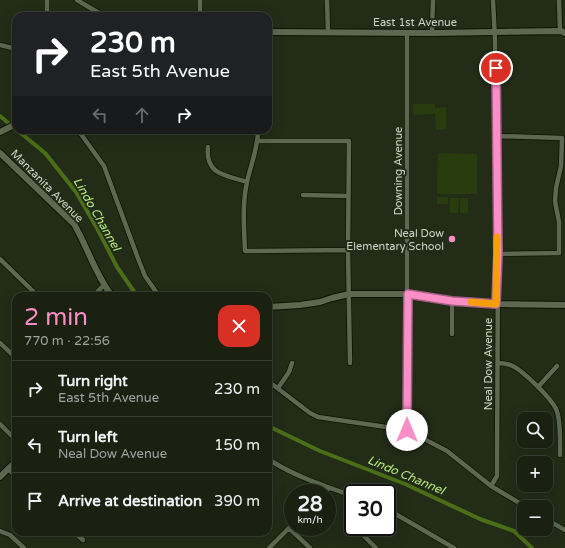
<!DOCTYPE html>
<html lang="en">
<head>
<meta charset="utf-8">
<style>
  :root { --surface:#1a2111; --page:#23291a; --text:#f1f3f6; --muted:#9fa39f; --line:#383e31; --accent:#fa8fc7 }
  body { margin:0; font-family:"Varela Round",sans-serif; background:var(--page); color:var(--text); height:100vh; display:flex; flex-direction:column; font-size:15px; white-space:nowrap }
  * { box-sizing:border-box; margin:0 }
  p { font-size:13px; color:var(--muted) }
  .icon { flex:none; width:22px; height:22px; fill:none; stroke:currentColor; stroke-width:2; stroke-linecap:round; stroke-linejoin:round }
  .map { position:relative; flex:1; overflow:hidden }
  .side { position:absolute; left:12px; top:292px; width:260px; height:244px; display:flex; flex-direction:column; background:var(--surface); border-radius:12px; box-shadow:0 4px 16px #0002,0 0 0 1px var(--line) }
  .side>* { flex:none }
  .hud { position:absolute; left:12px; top:12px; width:260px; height:122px; border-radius:12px; box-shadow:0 4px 16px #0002,0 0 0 1px var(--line); background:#202124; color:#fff; overflow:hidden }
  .buttons { position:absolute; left:517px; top:412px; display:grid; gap:8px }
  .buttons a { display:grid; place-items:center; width:36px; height:36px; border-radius:8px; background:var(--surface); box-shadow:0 4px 16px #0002,0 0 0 1px var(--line); font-size:20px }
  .speed { position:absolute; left:284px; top:484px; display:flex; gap:8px; font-size:20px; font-weight:700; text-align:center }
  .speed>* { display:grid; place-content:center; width:52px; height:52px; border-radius:50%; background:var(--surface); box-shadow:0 4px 16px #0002,0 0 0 1px var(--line); line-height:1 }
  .speed small { font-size:10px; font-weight:400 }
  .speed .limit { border:2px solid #111; border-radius:6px; background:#fff; color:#111 }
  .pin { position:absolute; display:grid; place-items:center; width:34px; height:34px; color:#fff; margin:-17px; border:2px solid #fff; border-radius:50%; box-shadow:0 1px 4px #0007 }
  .me { position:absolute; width:44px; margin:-22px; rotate:0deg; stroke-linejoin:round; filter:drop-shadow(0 0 3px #0008) }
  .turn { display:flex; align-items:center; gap:14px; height:84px; padding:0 12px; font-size:18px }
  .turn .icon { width:52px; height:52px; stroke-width:2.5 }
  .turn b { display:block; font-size:28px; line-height:34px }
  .lanes { display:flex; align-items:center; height:38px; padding:0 12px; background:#0003; justify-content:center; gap:20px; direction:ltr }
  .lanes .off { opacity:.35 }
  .round { display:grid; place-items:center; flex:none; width:42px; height:42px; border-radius:12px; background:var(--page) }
  .head { display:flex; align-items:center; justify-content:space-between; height:68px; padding:0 12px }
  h1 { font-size:24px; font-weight:600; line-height:30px; color:var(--accent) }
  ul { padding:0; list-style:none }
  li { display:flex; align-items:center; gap:12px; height:56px; padding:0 12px; border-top:1px solid var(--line) }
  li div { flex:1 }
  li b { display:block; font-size:15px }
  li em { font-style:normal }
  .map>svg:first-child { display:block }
</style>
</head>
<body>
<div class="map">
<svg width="565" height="548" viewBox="0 0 565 548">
  <rect width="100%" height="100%" fill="#222c17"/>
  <!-- green -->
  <path fill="#283c0e" d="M413,104h22v4l11,-1v22l-10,1 -1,-16 -22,1z
    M438,153l39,1v40h-40z
    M437,197h11v7h-11z
    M450,198h9l-1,15h-8z
    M460,198h8v16l-8,-1z"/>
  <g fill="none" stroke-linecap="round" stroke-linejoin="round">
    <!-- canal -->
    <path stroke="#4b6e19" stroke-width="4" d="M0,116l13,11
      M17,130l28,23 31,39 21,36 20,39 20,29
      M268,426l52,25 85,33 75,35 34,12 18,17"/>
    <!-- street casing -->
    <g stroke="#0b1402" stroke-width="6">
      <path id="street" d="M77,0l27,16
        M327,0l1,32
        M559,0l1,31
        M47,16v-16
        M200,16v-16
        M407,33v397
        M432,33l1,-33
        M0,45l16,4
        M78,130l26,36 35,95 6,15 14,20
        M258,130c0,18 -7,34 -11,52 -5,23 -3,46 -2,69l103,-1
        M496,136l66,2 -1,28 -5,22 -1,13 4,21v31l-61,1
        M258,141h91l-1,109 2,113
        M208,147c-3,28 18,28 39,35
        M303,195l45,1
        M0,259l38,37
        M93,296l11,-11
        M452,301v33
        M0,343l16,15
        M498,363c5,0 10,1 15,3 11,6 38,32 43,43 5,10 4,35 4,46
        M268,381l42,32 8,4 89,13 40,21 44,35 35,21
        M538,387l19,-21
        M278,388l11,-16 3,-9
        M0,424l16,16
        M268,459c26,17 56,27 85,37
        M8,469l8,7
        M491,486l6,-10 1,-222 -3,-214 -2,-40
        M324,493l5,-5
        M387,509l67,39
        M546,519l19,11
        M289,528l21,20
        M0,531l10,4 14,13
        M74,532l9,8
        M364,536l12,12
        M269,548l24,-24"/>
    </g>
    <!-- secondary casing -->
    <g stroke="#0b1402" stroke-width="8">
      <path id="secondary" d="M268,32l164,1 129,-2 4,2
        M0,132l16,-8
        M0,153l74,71c14,24 21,50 38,72
        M268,307l32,-2 20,-3 12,-4 17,-4h59l44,7 44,3 69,1
        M0,477l16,-16"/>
    </g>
    <!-- street -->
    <use href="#street" stroke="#5c6850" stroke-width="4.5"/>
    <!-- secondary -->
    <use href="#secondary" stroke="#5c6850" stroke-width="6"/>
  </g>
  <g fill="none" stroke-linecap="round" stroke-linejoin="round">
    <!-- route casing -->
    <g stroke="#a25d81" stroke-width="10">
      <path id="route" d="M407,430l1,-136 44,7 44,3 2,-50 -2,-186"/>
    </g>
    <!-- route -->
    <use href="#route" stroke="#fa8fc7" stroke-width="7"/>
    <!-- slow -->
    <path stroke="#f59e0b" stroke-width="7" d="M471,302l25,2 1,-67"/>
  </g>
  <!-- markers -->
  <circle fill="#fa8fc7" stroke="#222c17" stroke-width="1.5" cx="452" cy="239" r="4"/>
  <g text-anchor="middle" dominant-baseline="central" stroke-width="4" stroke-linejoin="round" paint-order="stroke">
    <!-- street labels -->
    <g font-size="11" fill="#cdd4c7" stroke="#222c17">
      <text x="415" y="22">East 1st Avenue</text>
      <text transform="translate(398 171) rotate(-90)">Downing Avenue</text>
      <text transform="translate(47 186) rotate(45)">Manzanita Avenue</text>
      <text transform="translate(488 364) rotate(-90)">Neal Dow Avenue</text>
    </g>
    <!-- poi labels -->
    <g font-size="11" fill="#cdd4c7" stroke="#222c17" text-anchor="end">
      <text x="444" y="233">Neal Dow<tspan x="444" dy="13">Elementary School</tspan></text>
    </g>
    <!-- water labels -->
    <g font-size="12" font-style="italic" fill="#b8eb7e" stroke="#222c17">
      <text transform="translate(97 214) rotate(60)">Lindo Channel</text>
      <text transform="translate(406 475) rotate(23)">Lindo Channel</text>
    </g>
  </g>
</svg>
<div class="buttons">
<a><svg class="icon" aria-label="search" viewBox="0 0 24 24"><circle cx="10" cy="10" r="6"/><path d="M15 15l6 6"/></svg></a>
<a>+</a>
<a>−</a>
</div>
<div class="speed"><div>28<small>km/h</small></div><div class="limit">30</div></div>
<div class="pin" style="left:496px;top:68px;background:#d93025"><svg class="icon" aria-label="arrive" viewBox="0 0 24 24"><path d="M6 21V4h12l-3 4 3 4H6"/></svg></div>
<svg class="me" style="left:407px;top:430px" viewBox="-20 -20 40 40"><circle r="19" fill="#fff"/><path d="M0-13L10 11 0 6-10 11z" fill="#fa8fc7"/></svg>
<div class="hud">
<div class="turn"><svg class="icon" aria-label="right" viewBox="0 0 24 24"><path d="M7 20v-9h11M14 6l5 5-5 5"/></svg><div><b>230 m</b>East 5th Avenue</div></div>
<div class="lanes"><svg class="icon off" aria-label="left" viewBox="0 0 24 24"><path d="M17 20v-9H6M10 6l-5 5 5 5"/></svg><svg class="icon off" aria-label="ahead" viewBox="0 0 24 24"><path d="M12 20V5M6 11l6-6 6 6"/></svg><svg class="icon" aria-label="right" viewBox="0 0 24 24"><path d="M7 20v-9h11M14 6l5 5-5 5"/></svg></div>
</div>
<section class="side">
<div class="head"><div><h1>2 min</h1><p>770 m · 22:56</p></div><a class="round" style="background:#d93025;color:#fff"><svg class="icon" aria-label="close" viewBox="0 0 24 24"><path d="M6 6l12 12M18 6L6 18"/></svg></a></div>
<ul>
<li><svg class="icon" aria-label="right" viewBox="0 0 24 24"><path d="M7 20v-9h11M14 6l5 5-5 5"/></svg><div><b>Turn right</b><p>East 5th Avenue</p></div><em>230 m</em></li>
<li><svg class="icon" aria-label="left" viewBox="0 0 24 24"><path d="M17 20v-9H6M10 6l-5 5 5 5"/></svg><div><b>Turn left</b><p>Neal Dow Avenue</p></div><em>150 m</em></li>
<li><svg class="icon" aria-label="arrive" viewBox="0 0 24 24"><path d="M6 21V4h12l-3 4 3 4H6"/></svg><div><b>Arrive at destination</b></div><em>390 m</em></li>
</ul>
</section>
</div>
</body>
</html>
